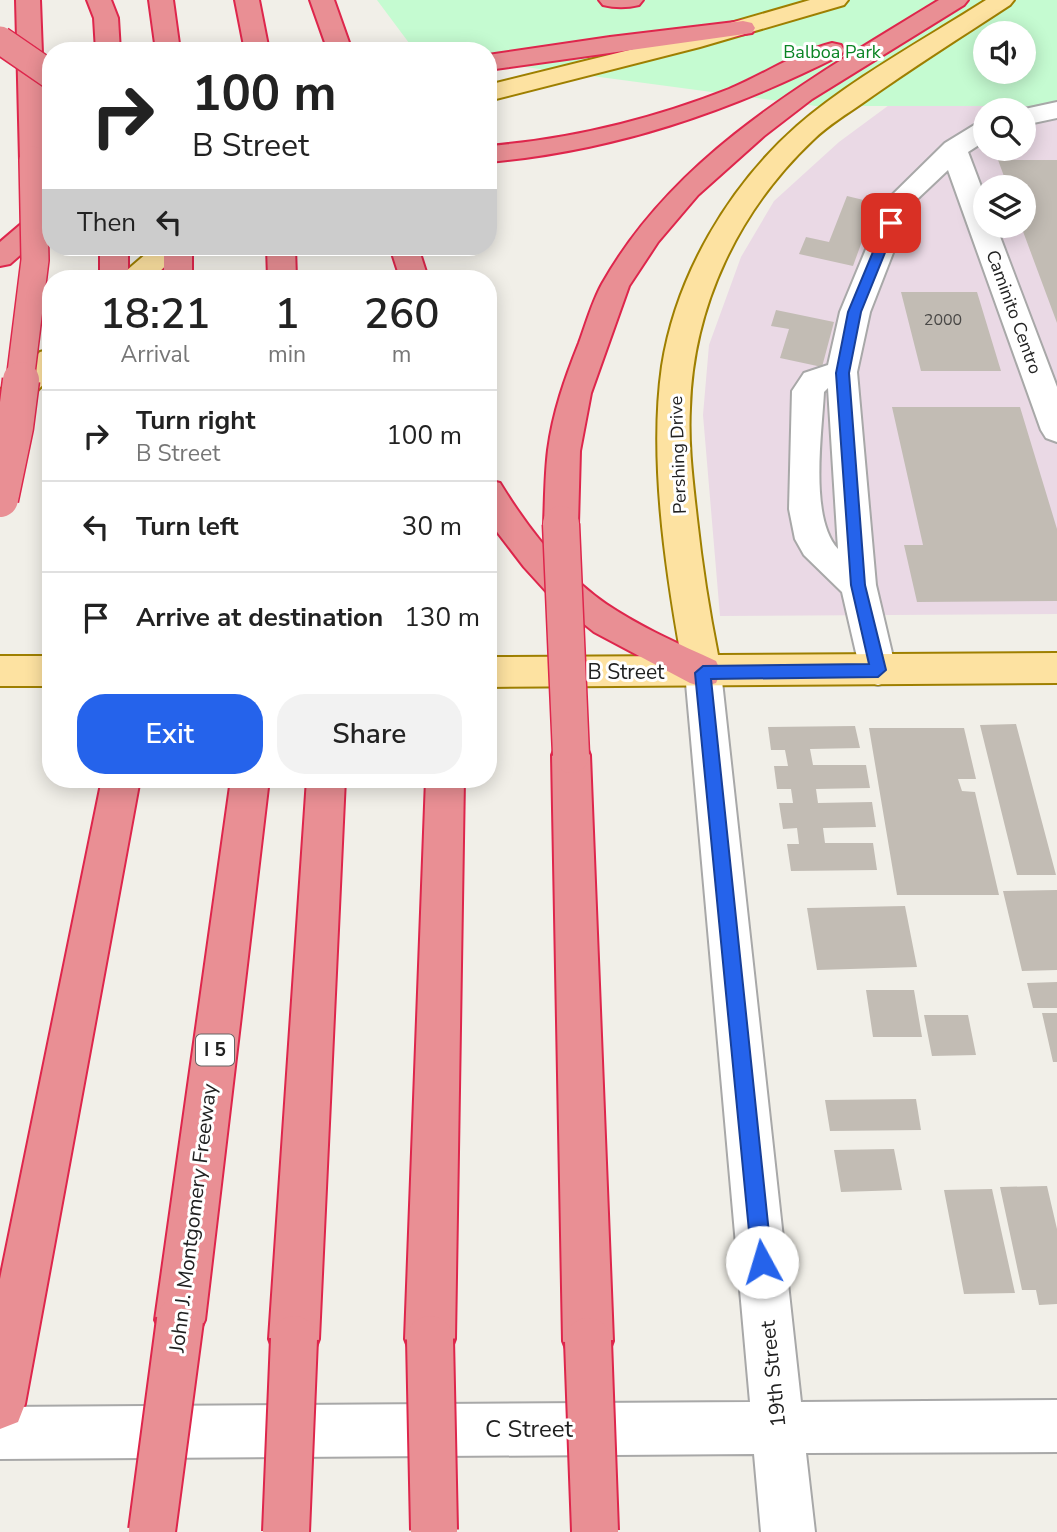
<!DOCTYPE html>
<html lang="en">
<head>
<meta charset="utf-8">
<style>
  :root { --surface:#fff; --page:#f2f2f2; --text:#222; --muted:#767676; --line:#e0e0e0; --accent:#2563eb }
  body { margin:0; font-family:"Nunito Sans",sans-serif; background:var(--page); color:var(--text); height:100vh; display:flex; flex-direction:column; font-size:26px; white-space:nowrap }
  * { box-sizing:border-box; margin:0 }
  p { font-size:23px; color:var(--muted) }
  .icon { flex:none; width:38px; height:38px; fill:none; stroke:currentColor; stroke-width:2; stroke-linecap:round; stroke-linejoin:round }
  .map { position:relative; flex:1; overflow:hidden }
  .sheet { position:absolute; left:42px; top:270px; width:455px; height:518px; display:flex; flex-direction:column; background:var(--surface); border-radius:28px; box-shadow:0 4px 18px #0003 }
  .sheet>* { flex:none }
  .banner { position:absolute; left:42px; top:42px; width:455px; height:214px; border-radius:28px; box-shadow:0 4px 18px #0003; background:#fff; color:var(--text); overflow:hidden }
  .tools { position:absolute; left:973px; top:21px; display:grid; gap:14px }
  .tools a { display:grid; place-items:center; width:63px; height:63px; border-radius:50%; background:var(--surface); box-shadow:0 4px 18px #0003; font-size:35px }
  .pin { position:absolute; display:grid; place-items:center; width:60px; height:60px; color:#fff; margin:-30px; border-radius:14px; box-shadow:0 4px 10px #0006 }
  .me { position:absolute; width:77px; margin:-38px; rotate:354deg; stroke-linejoin:round; filter:drop-shadow(0 0 5px #0008) }
  .turn { display:flex; align-items:center; gap:24px; height:147px; padding:0 35px; font-size:32px }
  .turn .icon { width:91px; height:91px; stroke-width:2.5 }
  .turn b { display:block; font-size:49px; line-height:60px }
  .then { display:flex; align-items:center; height:66px; padding:0 35px; background:#0003; gap:14px; font-size:26px }
  .eta { display:flex; justify-content:space-evenly; align-items:center; height:119px; text-align:center }
  .eta b { font-size:42px; font-weight:600; line-height:49px }
  .button { display:flex; gap:14px; margin-top:auto; padding:14px 35px }
  .button a { flex:1; height:80px; border-radius:28px; background:var(--accent); color:#fff; font-size:28px; font-weight:600; line-height:80px; text-align:center }
  .button a+a { background:var(--page); color:var(--text) }
  ul { padding:0; list-style:none }
  li { display:flex; align-items:center; gap:21px; height:91px; padding:0 35px; border-top:2px solid var(--line) }
  li div { flex:1 }
  li b { display:block; font-size:26px }
  li em { font-style:normal }
  .map>svg:first-child { display:block }
</style>
</head>
<body>
<div class="map">
<svg width="1057" height="1532" viewBox="0 0 1057 1532">
  <rect width="100%" height="100%" fill="#f1efe8"/>
  <!-- industrial -->
  <path fill="#ead9e5" fill-rule="evenodd" d="M1057,72v542l-337,2 -17,-201 6,-70 32,-88 33,-56 65,-59 84,-62zM985,110h39v39h-39zM985,187h39v39h-39z"/>
  <!-- park -->
  <path fill="#c5fbd1" fill-rule="evenodd" d="M377,0h680v106h-241l-328,-44v-11h-73zM985,33h39v39h-39z"/>
  <!-- building -->
  <path fill="#c2bcb4" d="M998,160h59v163l-36,-97h3v-39h-16z
    M847,196l29,7 -23,63 -54,-12 7,-17 23,5z
    M901,292h76l24,79h-80z
    M776,310l58,12 -12,45 -42,-9 9,-29 -18,-3z
    M892,407h128l37,122v72l-140,1 -13,-57h19z
    M1016,724l40,151h-39l-37,-150z
    M855,726l5,22 -50,1 3,16h53l4,23 -54,1 2,14 54,-1 4,25 -53,1 2,15h48l4,27 -86,1 -4,-27h12l-2,-16 -14,1 -4,-26h14l-2,-14h-14l-3,-23h14l-3,-16h-14l-3,-23z
    M869,728h95l12,51h-18l4,12 13,1 24,103h-102z
    M1057,890v80l-35,1 -19,-80z
    M905,906l12,61 -100,3 -10,-62z
    M1057,982v26h-24l-6,-25z
    M866,990h48l8,47h-49z
    M1042,1013h15v49h-4z
    M924,1015h44l8,40 -44,1z
    M916,1099l5,31 -91,1 -5,-31z
    M894,1149l8,41 -61,2 -7,-42z
    M1047,1186l10,43v75l-18,1 -3,-15h-14l-22,-103z
    M992,1189l23,104 -51,1 -20,-104z"/>
  <g fill="none" stroke-linecap="round" stroke-linejoin="round">
    <!-- minor casing -->
    <g stroke="#a8a8a8" stroke-width="4">
      <path id="minor" d="M1057,102v16l-33,7v-15h-4z
        M985,122v19l-17,11 17,45v29h11l61,161v55l-11,-4 -5,-8 -93,-260 -36,34 -42,108 -13,60 19,213 20,85 -5,11 -13,4 -13,-4 -5,-11 -18,-78 -38,-37 -9,-16 -6,-30 3,-118 12,-18 24,-8 12,-53 46,-111 59,-58 31,-19zM828,388l10,161c-29,-31 -16,-116 -14,-157z
        M703,657l13,4 5,11 80,730 256,-2v52l-251,1 9,79h-54l-7,-78 -754,5v-52l750,-5 -65,-730 5,-11z"/>
    </g>
    <!-- major casing -->
    <g stroke="#9e7f00" stroke-width="4">
      <path id="major" d="M810,0h38l-4,5 -144,42 -212,54v-16l194,-48z
        M986,0h28l-4,5c-49,32 -98,63 -146,97 -17,12 -36,23 -51,38 -74,70 -120,165 -123,268 -2,37 3,74 7,111 5,46 12,91 21,136l339,-2v30l-569,4v-30l193,-1c-16,-89 -32,-200 -19,-290 14,-90 66,-179 135,-240 54,-47 128,-87 189,-126z
        M154,247h31l-32,31h-31l4,-7z
        M51,349v28l-40,39 -11,3v-29l40,-38z
        M0,656h51v30h-51z"/>
    </g>
    <!-- highway casing -->
    <g stroke="#de264c" stroke-width="4">
      <path id="highway" d="M16,0h24l6,160 -4,6 -9,2 -9,-2 -4,-6z
        M87,0h24l7,18 2,33h-24l-2,-33z
        M149,0h24l7,51h-24z
        M235,0h24l10,51h-24z
        M310,0h24l18,51h-24z
        M599,0h44l-4,5c-12,3 -24,3 -36,0z
        M939,0h29l-4,5 -152,94 -48,37 -66,59 -40,47 -29,44 -38,107 -11,58 -2,73 -5,9 -12,4 -12,-4 -5,-9c1,-24 1,-50 4,-74 5,-38 17,-72 31,-107 7,-19 13,-41 23,-59 75,-133 212,-207 337,-284z
        M743,21l9,2 3,5 -3,5 -264,37v-15l122,-18z
        M832,43l9,2 3,5 -3,5c-113,57 -227,96 -353,107v-16c84,-7 162,-26 241,-57 32,-13 70,-38 103,-46z
        M51,204v24l-41,36 -10,2v-24l41,-35z
        M100,247h28v31h-28z
        M164,247h28v31h-28z
        M267,247h28l1,31h-28z
        M390,247h28l10,31h-28z
        M488,480l12,3c27,44 63,91 106,121 34,23 73,40 110,57l5,11 -5,11 -13,4 -13,-4 -96,-51 -40,-32 -30,-33 -36,-47z
        M571,739l14,4 5,12 23,586 -7,18 -18,7 -18,-7 -7,-18 -11,-586 5,-12z
        M102,779h38l-115,625 -7,18 -18,7v-150z
        M231,779h38l-64,541 -8,17 -17,8 -17,-8 -8,-17z
        M307,779h38l-26,560 -7,18 -18,7 -18,-7 -7,-18z
        M426,779h38l-9,560 -7,18 -18,7 -18,-7 -7,-18z"/>
    </g>
    <!-- minor -->
    <use href="#minor" fill="#fff" fill-rule="evenodd"/>
    <!-- major -->
    <use href="#major" fill="#fde2a1" fill-rule="evenodd"/>
    <!-- highway -->
    <use href="#highway" fill="#e98f94" fill-rule="evenodd"/>
    <!-- highway-bridge-far2 casing -->
    <g stroke="#de264c" stroke-width="30" stroke-linecap="butt">
      <path id="highway-bridge-far2" d="M0,40l51,35
        M20,381l15,-121 -2,-100"/>
    </g>
    <!-- highway-bridge-far1 casing -->
    <g stroke="#de264c" stroke-width="39" stroke-linecap="butt">
      <path id="highway-bridge-far1" d="M0,499l15,-72 6,-47
        M561,524l10,231"/>
    </g>
    <!-- highway-bridge casing -->
    <g stroke="#de264c" stroke-width="50" stroke-linecap="butt">
      <path id="highway-bridge" d="M430,1339l4,191
        M588,1341l7,190
        M152,1531l28,-211
        M286,1532l8,-193"/>
    </g>
    <!-- highway-bridge-far2 -->
    <use href="#highway-bridge-far2" stroke="#e98f94" stroke-width="27"/>
    <!-- highway-bridge-far1 -->
    <use href="#highway-bridge-far1" stroke="#e98f94" stroke-width="36"/>
    <!-- highway-bridge -->
    <use href="#highway-bridge" stroke="#e98f94" stroke-width="46"/>
  </g>
  <!-- route -->
  <path fill="#2563eb" stroke="#184099" stroke-width="2" d="M891,219l6,4 -36,89 -12,61 16,212 21,85 -8,7 -167,2 61,583 -3,7 -7,3 -7,-3 -3,-7 -57,-589 8,-7 166,-2 -18,-79 -15,-212 12,-61 37,-89z"/>
  <g text-anchor="middle" dominant-baseline="central" stroke-width="6" stroke-linejoin="round" paint-order="stroke">
    <!-- far-number labels -->
    <g font-size="16" fill="#494846">
      <text x="943" y="320">2000</text>
    </g>
    <!-- far-park labels -->
    <g font-size="18" fill="#0a8424" stroke="#fff">
      <text x="832" y="52">Balboa Park</text>
    </g>
    <!-- far-street labels -->
    <g font-size="18" fill="#212121" stroke="#fff">
      <text transform="translate(1014 312) rotate(70)">Caminito Centro</text>
      <text transform="translate(678 455) rotate(-92)">Pershing Drive</text>
    </g>
    <!-- shield labels -->
    <rect fill="#fff" stroke="#646464" stroke-width="2" x="196" y="1034.5" width="38" height="31" rx="5"/>
    <g font-size="19" font-weight="bold" fill="#212121">
      <text x="215" y="1050">I 5</text>
    </g>
    <!-- street labels -->
    <g font-size="21" fill="#212121" stroke="#fff">
      <text x="626" y="672">B Street</text>
      <text transform="translate(193 1218) rotate(-83)">John J. Montgomery Freeway</text>
      <text transform="translate(773 1374) rotate(-96)">19th Street</text>
    </g>
    <!-- near-street labels -->
    <g font-size="24" fill="#212121" stroke="#fff">
      <text x="529" y="1429">C Street</text>
    </g>
  </g>
</svg>
<div class="tools">
<a><svg class="icon" aria-label="sound" viewBox="0 0 24 24"><path d="M4 9h4l5-4v14l-5-4H4zM17 9q2 3 0 6"/></svg></a>
<a><svg class="icon" aria-label="search" viewBox="0 0 24 24"><circle cx="10" cy="10" r="6"/><path d="M15 15l6 6"/></svg></a>
<a><svg class="icon" aria-label="layers" viewBox="0 0 24 24"><path d="M12 4l9 5-9 5-9-5zM3 14l9 5 9-5"/></svg></a>
</div>
<div class="pin" style="left:891px;top:223px;background:#d93025"><svg class="icon" aria-label="arrive" viewBox="0 0 24 24"><path d="M6 21V4h12l-3 4 3 4H6"/></svg></div>
<svg class="me" style="left:762px;top:1262px" viewBox="-20 -20 40 40"><circle r="19" fill="#fff"/><path d="M0-13L10 11 0 6-10 11z" fill="#2563eb"/></svg>
<div class="banner">
<div class="turn"><svg class="icon" aria-label="right" viewBox="0 0 24 24"><path d="M7 20v-9h11M14 6l5 5-5 5"/></svg><div><b>100 m</b>B Street</div></div>
<div class="then">Then<svg class="icon" aria-label="left" viewBox="0 0 24 24"><path d="M17 20v-9H6M10 6l-5 5 5 5"/></svg></div>
</div>
<section class="sheet">
<div class="eta">
<div><b>18:21</b><p>Arrival</p></div>
<div><b>1</b><p>min</p></div>
<div><b>260</b><p>m</p></div>
</div>
<ul>
<li><svg class="icon" aria-label="right" viewBox="0 0 24 24"><path d="M7 20v-9h11M14 6l5 5-5 5"/></svg><div><b>Turn right</b><p>B Street</p></div><em>100 m</em></li>
<li><svg class="icon" aria-label="left" viewBox="0 0 24 24"><path d="M17 20v-9H6M10 6l-5 5 5 5"/></svg><div><b>Turn left</b></div><em>30 m</em></li>
<li><svg class="icon" aria-label="arrive" viewBox="0 0 24 24"><path d="M6 21V4h12l-3 4 3 4H6"/></svg><div><b>Arrive at destination</b></div><em>130 m</em></li>
</ul>
<div class="button"><a>Exit</a><a>Share</a></div>
</section>
</div>
</body>
</html>
